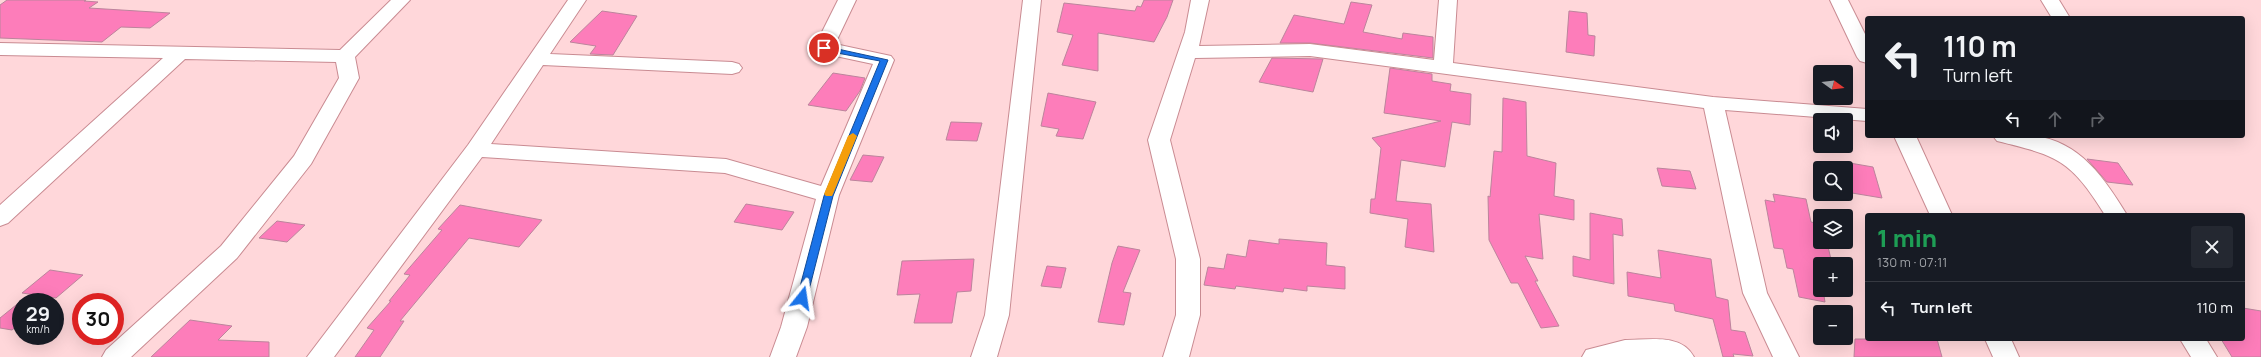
<!DOCTYPE html>
<html lang="en">
<head>
<meta charset="utf-8">
<style>
  :root { --surface:#171b24; --page:#242831; --text:#f1f3f6; --muted:#9ea1a6; --line:#363941 }
  body { margin:0; font-family:Manrope,sans-serif; background:var(--page); color:var(--text); height:100vh; display:flex; flex-direction:column; font-size:15px; white-space:nowrap }
  * { box-sizing:border-box; margin:0 }
  p { font-size:13px; color:var(--muted) }
  .icon { flex:none; width:22px; height:22px; fill:none; stroke:currentColor; stroke-width:2; stroke-linecap:round; stroke-linejoin:round }
  .map { position:relative; flex:1; overflow:hidden }
  .details { position:absolute; left:1865px; top:213px; width:380px; height:128px; display:flex; flex-direction:column; background:var(--surface); border-radius:4px; box-shadow:0 4px 16px #0002 }
  .details>* { flex:none }
  .top-card { position:absolute; left:1865px; top:16px; width:380px; height:122px; border-radius:4px; box-shadow:0 4px 16px #0002; background:#171b24; color:var(--text); overflow:hidden }
  .needle { width:26px; rotate:105deg }
  .buttons { position:absolute; left:1813px; top:65px; display:grid; gap:8px }
  .buttons a { display:grid; place-items:center; width:40px; height:40px; border-radius:4px; background:var(--surface); box-shadow:0 4px 16px #0002; font-size:20px }
  .speed { position:absolute; left:12px; top:293px; display:flex; gap:8px; font-size:20px; font-weight:700; text-align:center }
  .speed>* { display:grid; place-content:center; width:52px; height:52px; border-radius:50%; background:var(--surface); box-shadow:0 4px 16px #0002; line-height:1 }
  .speed small { font-size:10px; font-weight:400 }
  .speed .limit { border:6px solid #d22; background:#fff; color:#111 }
  .pin { position:absolute; display:grid; place-items:center; width:34px; height:34px; color:#fff; margin:-17px; border:2px solid #fff; border-radius:50%; box-shadow:0 1px 4px #0007 }
  .me { position:absolute; width:44px; margin:-22px; rotate:15deg; stroke-linejoin:round; filter:drop-shadow(0 0 3px #0008) }
  .turn { display:flex; align-items:center; gap:14px; height:84px; padding:0 12px; font-size:18px }
  .turn .icon { width:52px; height:52px; stroke-width:2.5 }
  .turn b { display:block; font-size:28px; line-height:34px }
  .lanes { display:flex; align-items:center; height:38px; padding:0 12px; background:#0003; justify-content:center; gap:20px; direction:ltr }
  .lanes .off { opacity:.35 }
  .round { display:grid; place-items:center; flex:none; width:42px; height:42px; border-radius:4px; background:var(--page) }
  .headline { display:flex; align-items:center; justify-content:space-between; height:68px; padding:0 12px }
  h1 { font-size:24px; font-weight:800; line-height:30px; color:#1e9e55 }
  ul { padding:0; list-style:none }
  li { display:flex; align-items:center; gap:12px; height:52px; padding:0 12px; border-top:1px solid var(--line) }
  li div { flex:1 }
  li b { display:block; font-size:15px }
  li em { font-style:normal }
  .map>svg:first-child { display:block }
</style>
</head>
<body>
<div class="map">
<svg width="2261" height="357" viewBox="0 0 2261 357">
  <rect width="100%" height="100%" fill="#ffd7da"/>
  <!-- building -->
  <path fill="#fd7dba" stroke="#bc849c" d="M7,0h79l-2,1 14,1 -9,6 81,5 -20,15 -29,-1 -19,15 -102,-4v-33z
    M1144,0h29l-6,17 -13,25 -56,-9v38l-36,-6 11,-30 -16,-3 7,-29 71,8 2,-5 4,1z
    M1351,2l21,3 -9,27 39,7 1,-6 30,4v21l-123,-15h-30l14,-28 50,9z
    M602,11l35,5 -24,39 -23,-1 6,-8 -26,-4z
    M1569,11l18,2 1,22 7,1 -1,20 -28,-4z
    M1272,58l51,1 -10,33 -54,-10z
    M1390,68l42,6v7l19,3 -1,7 21,3 -1,31 -18,-3 -7,45 -44,-7 -5,41 35,3 3,48 -29,-5 3,-28 -38,-6 1,-14h4l6,-51 -9,-10 69,-17 -57,-8z
    M833,73l32,5 -5,13 -14,20 -38,-6z
    M1048,93l48,9 -13,37 -27,-3 3,-7 -18,-3z
    M1503,98l23,4 1,54 29,7 -2,33 20,4v20l-35,-6 4,45 -18,-3 13,25h-3l24,45 -18,2 -23,-45h-7l-22,-43 -1,-44 2,1 4,-46 8,1z
    M951,122l31,1 -5,18 -31,-1z
    M863,155l21,2 -12,25 -22,-2z
    M2087,159l31,4 15,22 -26,-3z
    M1844,162l29,5 9,31 -30,-5z
    M1657,168l33,3 6,18 -34,-3z
    M1773,194l33,5 5,23 9,2v18h7l5,22h-15l3,26h3l2,12 -26,-5 -6,-28 -6,-1 -4,-19 -9,-1 -9,-48 10,2z
    M746,204l48,8 -12,18 -48,-8z
    M460,205l82,15 -23,27 -50,-9 -69,83h4l-24,36h-25l19,-27 -7,-2 24,-27h-2l21,-26 -6,-1 38,-44 -4,-1z
    M1590,213l32,6 1,17 -10,-2 1,50 -41,-8v-20l17,4z
    M277,221l28,4 -18,17 -28,-4z
    M1279,239l48,4 -1,22 19,2v22l-38,-3v5l-23,-3 -1,4 -47,-6 -1,3 -31,-4 4,-18 16,2 3,-15 19,3 3,-17 30,4z
    M1118,246l22,4 -17,42 8,1 -7,32 -26,-3 14,-59z
    M1658,250l53,9 5,38 12,3 3,30 14,2 8,24 -20,-2 1,3h-11l-10,-38 -38,-8 -1,-7 -46,-8 -1,-24 34,6z
    M974,259l-3,32 -14,1 -5,31h-38l6,-29 -23,1 5,-34z
    M1047,266l19,2 -5,20 -20,-2z
    M50,270l33,5 -27,23 -34,-5z
    M21,301v22l-9,7 -12,-2v-10z
    M2243,308l18,3v46h-29l-11,-18h22z
    M190,320l42,6 -14,14 51,2v15h-118z
    M1855,339h82l5,18h-88z"/>
  <g fill="none" stroke-linecap="round" stroke-linejoin="round">
    <!-- minor casing -->
    <g stroke="#c98b92" stroke-width="2">
      <path id="minor" d="M391,0h19l-55,57 4,21 -48,86 -74,94 -106,99h-29l4,-7 115,-104 73,-90 45,-78 -3,-16 -151,-3 -177,164 -8,3v-21l163,-147 -163,-3v-12l340,7z
        M568,0h18l-36,54 182,8 7,2 3,4 -3,4 -7,2 -189,-9 -52,79 235,15 95,27 52,-122 -56,-12 -3,-4 24,-48h18l-21,44 56,12 3,4 -55,135 -32,132 -11,30h-26l11,-30 35,-128 -91,-26 -243,-16 -148,200h-27l161,-212z
        M1023,0h18l-32,315 -12,42h-26l14,-42z
        M1191,0h18l-10,46 111,-2 124,16 5,-60h18l-4,63 260,34 154,12v12l-142,-11 42,183 32,64h-26l-30,-64 -39,-185 -394,-52 -115,2 -25,82 30,119v56l-11,42h-26l13,-42v-56l-28,-119 37,-108z
        M1830,0h18l19,38v25l-7,-2 -3,-4z
        M2041,0h18l11,18h-18z
        M1894,136h22l36,79h-22z
        M1993,136c14,0 28,-1 41,0 46,5 71,43 93,79h-22c-35,-56 -47,-59 -108,-74z
        M1985,339h26l8,18h-26z
        M2180,339h26l11,18h-26z
        M1625,340c24,0 56,-7 69,17h-112l4,-7z"/>
    </g>
    <!-- minor -->
    <use href="#minor" fill="#fff" fill-rule="evenodd"/>
  </g>
  <!-- route -->
  <path fill="#1a73e8" stroke="#114b97" d="M824,46l64,14 -55,136 -26,102 -5,4 -5,-4 27,-102 56,-135 -59,-11 -1,-2z"/>
  <!-- slow -->
  <path fill="#f59e0b" d="M853,133l4,3 -24,58 -1,2h-6l-2,-2 24,-58z"/>
</svg>
<div class="buttons">
<a><svg class="needle" viewBox="-14 -14 28 28"><path d="M0-13l5 13h-10z" fill="#e53935"/><path d="M0 13l5-13h-10z" fill="#9ea1a6"/></svg></a>
<a><svg class="icon" aria-label="sound" viewBox="0 0 24 24"><path d="M4 9h4l5-4v14l-5-4H4zM17 9q2 3 0 6"/></svg></a>
<a><svg class="icon" aria-label="search" viewBox="0 0 24 24"><circle cx="10" cy="10" r="6"/><path d="M15 15l6 6"/></svg></a>
<a><svg class="icon" aria-label="layers" viewBox="0 0 24 24"><path d="M12 4l9 5-9 5-9-5zM3 14l9 5 9-5"/></svg></a>
<a>+</a>
<a>−</a>
</div>
<div class="speed"><div>29<small>km/h</small></div><div class="limit">30</div></div>
<div class="pin" style="left:824px;top:48px;background:#d93025"><svg class="icon" aria-label="arrive" viewBox="0 0 24 24"><path d="M6 21V4h12l-3 4 3 4H6"/></svg></div>
<svg class="me" style="left:802px;top:298px" viewBox="-20 -20 40 40"><path d="M0-17L14 15 0 8-14 15z" fill="#1a73e8" stroke="#fff" stroke-width="4"/></svg>
<div class="top-card">
<div class="turn"><svg class="icon" aria-label="left" viewBox="0 0 24 24"><path d="M17 20v-9H6M10 6l-5 5 5 5"/></svg><div><b>110 m</b>Turn left</div></div>
<div class="lanes"><svg class="icon" aria-label="left" viewBox="0 0 24 24"><path d="M17 20v-9H6M10 6l-5 5 5 5"/></svg><svg class="icon off" aria-label="ahead" viewBox="0 0 24 24"><path d="M12 20V5M6 11l6-6 6 6"/></svg><svg class="icon off" aria-label="right" viewBox="0 0 24 24"><path d="M7 20v-9h11M14 6l5 5-5 5"/></svg></div>
</div>
<section class="details">
<div class="headline"><div><h1>1 min</h1><p>130 m · 07:11</p></div><a class="round"><svg class="icon" aria-label="close" viewBox="0 0 24 24"><path d="M6 6l12 12M18 6L6 18"/></svg></a></div>
<ul>
<li><svg class="icon" aria-label="left" viewBox="0 0 24 24"><path d="M17 20v-9H6M10 6l-5 5 5 5"/></svg><div><b>Turn left</b></div><em>110 m</em></li>
</ul>
</section>
</div>
</body>
</html>
